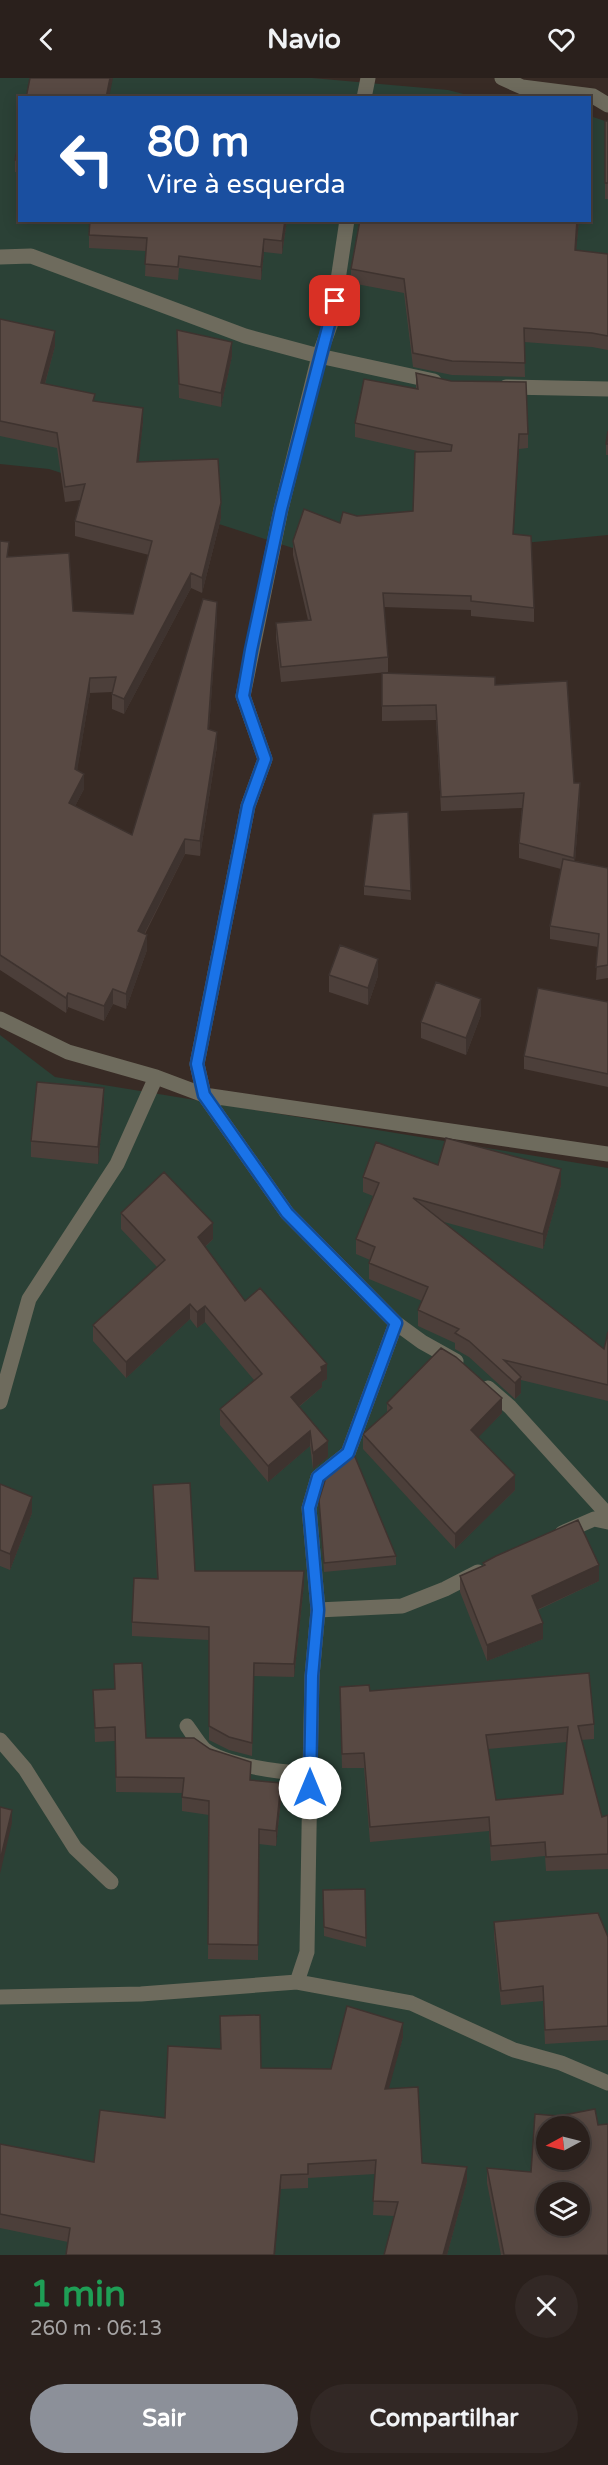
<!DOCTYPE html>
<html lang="pt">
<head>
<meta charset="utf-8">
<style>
  :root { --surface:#2a201c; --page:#322825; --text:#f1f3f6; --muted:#a5a3a3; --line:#463e3b; --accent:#8c9099 }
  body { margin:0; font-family:"Varela Round",sans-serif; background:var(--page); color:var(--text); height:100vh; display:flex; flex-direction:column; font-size:22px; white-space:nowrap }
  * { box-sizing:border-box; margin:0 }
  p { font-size:20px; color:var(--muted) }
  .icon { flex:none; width:33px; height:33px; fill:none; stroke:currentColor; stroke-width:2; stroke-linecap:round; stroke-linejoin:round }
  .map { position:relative; height:2177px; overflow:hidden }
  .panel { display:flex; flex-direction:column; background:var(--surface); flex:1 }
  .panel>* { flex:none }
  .guide { position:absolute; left:18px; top:18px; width:573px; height:126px; border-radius:0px; box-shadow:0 3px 15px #0003,0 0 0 2px var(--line); background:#1a4fa0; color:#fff; overflow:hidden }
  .needle { width:39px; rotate:263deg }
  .fabs { position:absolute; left:536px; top:2038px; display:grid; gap:12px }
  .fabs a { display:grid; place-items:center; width:54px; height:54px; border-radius:50%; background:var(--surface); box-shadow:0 3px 15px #0003,0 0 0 2px var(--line); font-size:30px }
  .pin { position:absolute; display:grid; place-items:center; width:51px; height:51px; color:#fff; margin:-26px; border-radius:12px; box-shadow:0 3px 9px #0006 }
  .me { position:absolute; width:66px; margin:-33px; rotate:0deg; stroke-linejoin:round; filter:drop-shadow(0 0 4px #0008) }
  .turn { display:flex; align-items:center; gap:21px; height:126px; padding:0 30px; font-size:27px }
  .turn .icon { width:78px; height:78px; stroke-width:2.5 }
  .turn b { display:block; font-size:42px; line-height:51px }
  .round { display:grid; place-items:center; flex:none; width:63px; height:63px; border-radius:32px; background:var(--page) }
  .head { display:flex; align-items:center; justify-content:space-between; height:102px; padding:0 30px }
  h1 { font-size:36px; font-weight:800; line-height:45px; color:#1e9e55 }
  .cta { display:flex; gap:12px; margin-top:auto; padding:12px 30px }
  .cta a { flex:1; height:69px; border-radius:36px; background:var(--accent); color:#fff; font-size:24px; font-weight:800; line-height:69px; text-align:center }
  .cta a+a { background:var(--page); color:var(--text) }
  header { display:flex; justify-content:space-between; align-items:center; height:78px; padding:0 30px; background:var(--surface); font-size:27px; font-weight:800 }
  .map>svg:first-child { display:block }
</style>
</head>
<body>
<header><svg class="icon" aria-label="back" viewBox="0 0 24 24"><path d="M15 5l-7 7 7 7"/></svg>Navio<svg class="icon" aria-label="heart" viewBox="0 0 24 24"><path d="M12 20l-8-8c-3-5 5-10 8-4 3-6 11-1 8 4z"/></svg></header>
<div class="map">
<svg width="608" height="2177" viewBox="0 0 608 2177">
  <rect width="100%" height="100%" fill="#382b25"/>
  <!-- green -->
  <path fill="#2b4136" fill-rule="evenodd" d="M0,0h312l136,12 27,7 -455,1v122h570v-104l18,6v413l-275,26 -284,-92 -49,-5z
    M0,957l55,42 553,91v1087h-608zM546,2049h33v33h-33zM546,2115h33v33h-33z"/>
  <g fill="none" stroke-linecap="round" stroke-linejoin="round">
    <!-- street -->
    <path stroke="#6e6b5d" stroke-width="15" d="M502,0l20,9 71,9 15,9
      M364,20l4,-20
      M347,142l-15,100 -13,36 -38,153 -38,187 22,63 -17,47 -51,258 7,31 83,118 109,110 26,19 34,19
      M0,179l31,-1 214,80 74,20 115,25
      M506,309l102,2
      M0,941l68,33 88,25 48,18 404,59
      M488,1310l22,19 98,108
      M0,1324l29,-103 88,-135 39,-87
      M562,1455l32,-14 14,3
      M318,1532l84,-4 43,-17 33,-17
      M187,1648c5,7 11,17 17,23 20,16 81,25 106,23l-3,180 -10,30
      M0,1662l25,29 50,79 36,34
      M310,1694l2,-96 6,-66 -9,-102 9,-31 30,-24 48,-130
      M0,1919l141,-3 156,-12 114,21 103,47 47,13 47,20"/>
  </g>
  <!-- wall -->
  <path fill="#4c3f3a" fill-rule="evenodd" d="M605,43h3v78h-3z
    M20,59v36l-5,-1v-12z
    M287,142l-5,34 -18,-2 -3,28 -82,-12 -1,12 -33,-4 1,-25 -57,-3v-13z
    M360,142h219l-3,30 32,4v96l-16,-3 -68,-5 1,35 -73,-2 -39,-8 -9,-74 -53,-10v-14z
    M0,241l55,27 -10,38 50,17 48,21 -5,40 83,56 -19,75 -11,-5 -67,126 -12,-5v-17l-22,1 -13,77 7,19 -9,17 57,29 85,-218 -8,112 8,17 -17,110 -15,-2 -40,80 2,16 -21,59 -13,-5 -9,17 -36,-14 -2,6 -66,-43v-429l9,16 64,54 60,3 16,-59 -74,-19v-15l6,-21 -16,2 -8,-54 -57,-12z
    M177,252l55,26 -11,51 -42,-9z
    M416,295l112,61v14l-9,1 -6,85 21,74v14l-63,-6v-6l-87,-3 4,50v15l-107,10 -5,-44v-15l32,-3 -15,-65v-14l64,-25 56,-5 9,-59 -67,-15v-14l61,-35z
    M608,353v24h-2v-11z
    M382,595l113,12 79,98 6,15 -5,63 33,7v110l-12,2 2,-33 -48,-8v-13l11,-57 -42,-11v-15l3,-35 -81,3 -5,-91 -54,1z
    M408,734l3,88 -47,-5v-9z
    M329,897l49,1 -10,29 -39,-13z
    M608,924v85l-84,-18v-13z
    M481,937l-15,40 -45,-17v-16z
    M104,1027l-6,59 -67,-7v-16z
    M438,1087l123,20 -18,64 -99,-27 160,127 4,-17v69l-87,-21v13l-6,6 -46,-42 -14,-8v-6l-37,-17v-16l4,-9 -53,-22v-16l1,-3 -14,-6v-15l17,-43 -10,-4v-15z
    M121,1135l92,26 -8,8 40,54 82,78 -5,3v5l-23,20 29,50 -15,12 -3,-23 -42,36 -48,-57v-16l34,-29 -49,-58 -8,6 -7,-9 -64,59 -33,-37v-16l64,-58 -36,-38z
    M387,1325l115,10 -24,24 37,53 -60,59 -92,-100v-15l24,-22z
    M0,1406l32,29 -22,57 -10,-4z
    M153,1407l42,86 109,13 -10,93 -40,-1 -2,80 -23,-6 -20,-10v-100l-77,-4v-14l25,-43z
    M319,1422l77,56v9l-72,7z
    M483,1485l116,18 -61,29 5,29 -56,22 -27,-69v-16l23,-10z
    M340,1609l254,37v15l-13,1 21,77 6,-2v54l-62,2 -1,-15 -54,5 -2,-30 -119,11 -6,-74h-22zM567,1664l-4,52 -67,6 -8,-51z
    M93,1612l53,48 105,42 30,18 -5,48 -17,-2 -1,116 -50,-1 1,-144 -27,-4v-18l-66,-1 -1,-51 -20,1z
    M365,1811l1,58 -42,-11 -1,-46z
    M494,1844l114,15v103l-63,4 -2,-43 -42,4 -7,-69z
    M403,1959l-15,52 34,74 45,18 -20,74h-63l10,-39 -21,-1 2,-41 -67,4v10l-27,1 -213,53 -68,-14v-84l94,18 71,-44 96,-50 70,1z
    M598,2047l10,130h-107l-14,-72v-15l44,4z"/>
  <!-- shaded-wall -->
  <path fill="#3e332f" d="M110,0h3l-4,20h-3z
    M285,142h2l-5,34v-13z
    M577,142h2l-4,44v-14z
    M264,161v13l-3,28v-13z
    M55,253v15l-14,52v-15z
    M232,264v14l-11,51v-14z
    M143,330v14l-6,55v-15z
    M519,356v15l-6,99v-14z
    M221,425v15l-19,75v-15z
    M191,495v15l-67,126v-15z
    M217,524v15l-9,127v-15z
    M90,600v15l-15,91v-15z
    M217,654v14l-17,110v-15z
    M84,696v15l-15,29v-15z
    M580,705v15l-6,75v-15z
    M185,761v15l-47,92v-15z
    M147,857v15l-21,59v-15z
    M378,881v17l-10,29v-17z
    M113,911v15l-9,17v-15z
    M68,915v14l-2,6v-15z
    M481,921v16l-15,40v-17z
    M104,1010v17l-6,59v-17z
    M561,1091v16l-18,64v-15z
    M213,1145v16l-15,14v-16z
    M190,1226v15l-64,59v-16z
    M205,1228v16l-8,6v-16z
    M327,1286v15l-5,3v5l-31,26v-16l30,-30z
    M521,1299v16l-6,6v-16z
    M502,1320v15l-31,32v-15z
    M310,1353v15l-42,36v-16z
    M328,1363v16l-15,12v-16z
    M515,1397v15l-60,59v-15z
    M32,1419v16l-22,57v-16z
    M599,1487v16l-67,31v-16z
    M304,1493v13l-10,93v-13z
    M543,1545v16l-56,22v-16z
    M281,1705v15l-5,48v-15z
    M12,1732v13l-12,51v-13z
    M403,1945v14l-18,66v-14z
    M467,2089v14l-20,74h-4z
    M281,2097v14l-6,66h-1z"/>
  <!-- building -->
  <path fill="#584943" stroke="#3e332f" stroke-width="1.5" fill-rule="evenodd" d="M30,0h80l-4,20h-80z
    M605,43h3v62h-3z
    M20,59v23h-5z
    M90,142h195l-3,21 -18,-2 -3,28 -82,-11 -1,11 -33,-3 2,-26 -58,-3z
    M360,142h217l-2,30 33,4v82l-16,-3 -68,-5 1,35 -73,-2 -39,-8 -9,-74 -53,-10z
    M0,241l55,12 -14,52 54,11 -2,7 50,7 -6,54 81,-3 3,44 -19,75 -11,-5 -67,126 -12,-5 4,-17 -26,1 -15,91 9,5 -15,29 63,32 71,-236 14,3 -9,127 9,3 -17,109 -15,-2 -47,92 9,4 -21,59 -13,-5 -9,17 -36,-13 -2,5 -66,-43v-414l9,1 -2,15 62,-4 4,58 60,3 19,-73 -77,-20 10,-37 -20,3 -8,-54 -57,-12z
    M177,252l55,12 -11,51 -42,-9z
    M416,295l35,8 75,1 2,52h-9l-6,100 18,2 3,72 -63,-7v-5l-88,-3 5,64 -107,10 -5,-44 35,-3 -18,-79 11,-32 36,14 3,-11 14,4 56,-5 2,-59 36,-1 1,-6 -97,-22 9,-44 54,10z
    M608,353v13h-2z
    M382,595l113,4v8l72,-4 7,102h6l-6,75 -55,-15 5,-50 -83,4 -5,-92 -54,1z
    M408,734l3,79 -47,-5 9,-72z
    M563,781l45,9v97l-12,2 3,-33 -49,-8z
    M340,867l38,14 -10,29 -39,-13z
    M436,904l45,17 -15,39 -45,-16z
    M538,910l70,14v72l-84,-18z
    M37,1004l67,6 -6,59 -67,-6z
    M446,1060l115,31 -18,65 -130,-36 191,151 4,-17v53l-104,-25 17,17 -6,6 -46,-42 -14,-8 4,-4 -41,-19 10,-23 -59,-24 6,-16 -19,-8 23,-56 -16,-6 13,-35 62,23z
    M164,1094l49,51 -15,14 47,64 15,-13 67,76 -6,3 1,4 -31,26 37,44 -15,12 -3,-22 -42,35 -48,-57 42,-35 -57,-68 -8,6 -7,-8 -64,58 -33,-37 72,-65 -44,-47z
    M441,1270l15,9 46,41 -31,32 44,45 -60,59 -92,-100 29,-26 -5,-5z
    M353,1374l43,104 -72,7 -5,-63 8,-26z
    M190,1405l5,88h109l-10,93 -40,-1 -2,80 -23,-6 -20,-11v-99l-77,-5 2,-44 24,1 -5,-94z
    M0,1406l32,13 -22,57 -10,-4z
    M578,1442l21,45 -67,31 11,27 -56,22 -27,-69 25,-11 -2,-2 13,-7z
    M142,1585l4,75h48l16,11 41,13 -1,18 31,3 -5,48 -17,-2 -1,116 -50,-1 1,-143 -27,-4 2,-19 -68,-1 -1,-50 -20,1 -2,-38 22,-1 -1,-25z
    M589,1595l5,51 -16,2 24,91 6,-2v39l-62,3 -1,-15 -54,4 -2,-29 -119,10 -6,-74 -22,1 -2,-67 29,-2 1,6zM568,1649l-5,67 -67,6 -10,-65z
    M0,1729l12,3 -12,51z
    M365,1811l1,49 -42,-11 -1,-37z
    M598,1835l10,24v89l-63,4 -2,-44 -42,5 -7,-69z
    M347,1928l56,17 -18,66 33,-2 4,76 45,4 -24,88h-59l14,-53 -25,-1 3,-41 -68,4v10l-27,1 -7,80h-208l4,-27 -70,-14v-70l94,18 6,-52 65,8 3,-72 53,3 -1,-33 40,-1 1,53 70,1z
    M595,2031l3,16 10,-1v131h-104l-17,-87 44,4 4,-58 24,2zM546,2049h33v33h-33zM546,2115h33v33h-33z"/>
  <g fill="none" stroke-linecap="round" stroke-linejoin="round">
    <!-- route casing -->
    <g stroke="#114b97" stroke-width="15">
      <path id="route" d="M310,1710l2,-112 6,-66 -9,-102 9,-31 30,-24 48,-130 -109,-110 -83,-118 -7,-31 51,-258 17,-47 -22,-63 8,-46 30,-141 54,-208"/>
    </g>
    <!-- route -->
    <use href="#route" stroke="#1a73e8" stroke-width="10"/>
  </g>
</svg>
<div class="fabs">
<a><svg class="needle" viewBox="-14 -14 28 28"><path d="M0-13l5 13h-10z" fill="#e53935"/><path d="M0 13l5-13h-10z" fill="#a5a3a3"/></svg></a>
<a><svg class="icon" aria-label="layers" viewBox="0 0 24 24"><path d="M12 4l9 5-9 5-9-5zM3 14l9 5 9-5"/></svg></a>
</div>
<div class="pin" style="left:335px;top:223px;background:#d93025"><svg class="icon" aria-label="arrive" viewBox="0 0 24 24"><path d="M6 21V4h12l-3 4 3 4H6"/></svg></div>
<svg class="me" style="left:310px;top:1710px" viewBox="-20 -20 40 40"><circle r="19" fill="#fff"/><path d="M0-13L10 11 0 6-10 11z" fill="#1a73e8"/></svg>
<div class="guide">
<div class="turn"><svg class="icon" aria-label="left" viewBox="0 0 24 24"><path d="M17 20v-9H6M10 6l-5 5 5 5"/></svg><div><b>80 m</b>Vire à esquerda</div></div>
</div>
</div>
<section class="panel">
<div class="head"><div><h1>1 min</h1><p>260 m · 06:13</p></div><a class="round"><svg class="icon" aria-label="close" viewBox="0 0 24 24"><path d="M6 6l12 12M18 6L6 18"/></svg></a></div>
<div class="cta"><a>Sair</a><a>Compartilhar</a></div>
</section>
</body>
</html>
